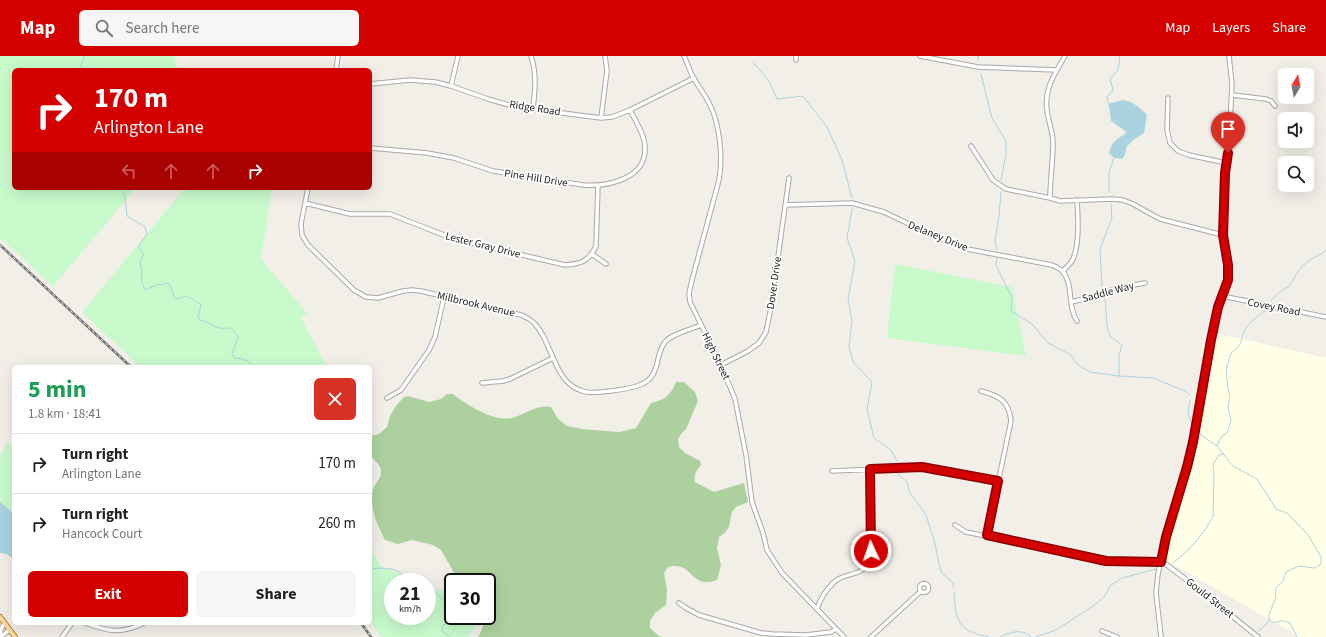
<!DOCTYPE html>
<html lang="en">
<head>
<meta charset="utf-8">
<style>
  :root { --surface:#fff; --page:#f6f6f6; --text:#202124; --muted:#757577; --line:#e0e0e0; --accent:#d40000 }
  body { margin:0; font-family:"Source Sans 3",sans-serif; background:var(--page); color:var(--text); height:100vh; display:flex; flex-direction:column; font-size:15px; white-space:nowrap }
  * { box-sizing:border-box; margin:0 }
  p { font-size:13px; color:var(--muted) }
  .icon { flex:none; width:22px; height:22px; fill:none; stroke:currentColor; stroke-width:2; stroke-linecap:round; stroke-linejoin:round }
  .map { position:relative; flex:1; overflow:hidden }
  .side { position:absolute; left:12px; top:309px; width:360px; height:260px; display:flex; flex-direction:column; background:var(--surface); border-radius:6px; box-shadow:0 4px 16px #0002 }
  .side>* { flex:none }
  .guide { position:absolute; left:12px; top:12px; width:360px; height:122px; border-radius:6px; box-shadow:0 4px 16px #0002; background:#d40000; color:#fff; overflow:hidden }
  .needle { width:26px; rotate:10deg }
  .tools { position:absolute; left:1278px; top:12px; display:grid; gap:8px }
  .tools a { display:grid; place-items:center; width:36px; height:36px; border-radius:6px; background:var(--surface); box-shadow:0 4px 16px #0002; font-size:20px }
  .speed { position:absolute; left:384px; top:517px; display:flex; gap:8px; font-size:20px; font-weight:700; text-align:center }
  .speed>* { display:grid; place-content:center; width:52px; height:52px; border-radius:50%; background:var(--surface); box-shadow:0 4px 16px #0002; line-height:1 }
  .speed small { font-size:10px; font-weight:400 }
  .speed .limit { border:2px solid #111; border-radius:6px; background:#fff; color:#111 }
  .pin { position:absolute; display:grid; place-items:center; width:34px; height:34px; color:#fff; margin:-41px -17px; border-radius:50% 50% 50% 0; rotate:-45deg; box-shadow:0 0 4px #0007 }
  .pin .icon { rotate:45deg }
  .me { position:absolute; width:44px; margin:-22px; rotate:357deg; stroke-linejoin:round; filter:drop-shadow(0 0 3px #0008) }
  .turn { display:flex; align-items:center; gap:14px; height:84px; padding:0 16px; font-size:18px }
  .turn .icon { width:52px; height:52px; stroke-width:2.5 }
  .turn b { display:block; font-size:28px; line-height:34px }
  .lanes { display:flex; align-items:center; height:38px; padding:0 16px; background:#0003; justify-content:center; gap:20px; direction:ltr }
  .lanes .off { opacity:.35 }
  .round { display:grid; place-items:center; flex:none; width:42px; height:42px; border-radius:6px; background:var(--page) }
  .summary { display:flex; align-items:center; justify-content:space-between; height:68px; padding:0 16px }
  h1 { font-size:24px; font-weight:700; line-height:30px; color:#1e9e55 }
  .action { display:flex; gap:8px; margin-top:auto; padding:8px 16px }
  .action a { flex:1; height:46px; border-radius:6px; background:var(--accent); color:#fff; font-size:16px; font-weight:700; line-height:46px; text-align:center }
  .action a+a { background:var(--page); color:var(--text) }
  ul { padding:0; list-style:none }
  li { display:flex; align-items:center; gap:12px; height:60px; padding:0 16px; border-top:1px solid var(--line) }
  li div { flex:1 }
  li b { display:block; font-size:15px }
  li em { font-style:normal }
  header { display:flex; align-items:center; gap:24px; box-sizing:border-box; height:56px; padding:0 20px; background:var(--accent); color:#fff }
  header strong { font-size:19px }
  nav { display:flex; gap:22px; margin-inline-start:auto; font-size:14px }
  .search { width:280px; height:36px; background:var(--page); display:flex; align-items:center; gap:10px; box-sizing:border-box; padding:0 14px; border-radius:6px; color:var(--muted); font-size:15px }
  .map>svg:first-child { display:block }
</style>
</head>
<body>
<header>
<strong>Map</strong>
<div class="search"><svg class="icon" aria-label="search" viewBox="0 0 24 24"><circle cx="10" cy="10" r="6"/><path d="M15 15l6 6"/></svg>Search here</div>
<nav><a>Map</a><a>Layers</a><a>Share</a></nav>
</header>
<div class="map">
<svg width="1326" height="581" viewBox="0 0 1326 581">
  <rect width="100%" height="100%" fill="#f2efe9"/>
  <!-- education -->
  <path fill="#ffffe5" d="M1215,277l111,25v279h-29l-5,-5 -128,-73 30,-107 14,-89z"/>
  <!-- forest -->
  <path fill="#add19e" d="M676,326h8l11,10 3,9 -12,28 -5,5 -3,5 1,8 6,6 15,8 1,4c-5,6 -7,9 -6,17l19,10 30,-9 4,19c-3,2 -9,3 -12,5 -10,9 0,20 -17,30l-2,11 4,17 -4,15c-3,1 -7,2 -9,2 -19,1 -17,-21 -40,-15l-4,6 3,17 -1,15 -11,8 -5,8v7l9,8 5,1h-186c11,-19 9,-34 9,-55h-25l-5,-4 -16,-28 -8,-5 -21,-5 -14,4 -13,-4c-8,-16 -16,-32 -12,-51 2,-6 8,-10 8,-16 1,-9 -8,-12 -11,-19 -2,-4 0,-13 0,-18l9,-2 8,-7 3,-11 6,-10 8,-9 4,-1 21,6 12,-3 6,-5h6c13,11 42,28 59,24 14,-4 25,-14 39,-11l7,12 9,7 15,3 37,3 17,-4 15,-25c14,-3 20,-8 25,-21z"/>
  <!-- park -->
  <path fill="#c8facc" d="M0,0h175l1,10 5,4h-167v118h122l-81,96v4l-55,-50z
    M185,132h87l-11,71 46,54 -6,5 24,45v4h-185l-58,-55z
    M895,208l117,23 14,69 -139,-18z
    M7,386l7,4v68l-14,-12v-45z
    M370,487l3,10 7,13 41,16h-28v34h34v-30l3,3 23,3v24h24l-1,9 -7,12h-88l-11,-17z"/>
  <!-- water -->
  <path fill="#aad3df" d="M1123,44c9,1 18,8 24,15l-3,18 -12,8 -1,2 -4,3 -2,9 -3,4 -7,-1 -6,-4c3,-13 7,-14 17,-21l-2,-3 -13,-9 -2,-16 2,-2z
    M0,446l14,12v45l-5,-3 -2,-2 -7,-1z"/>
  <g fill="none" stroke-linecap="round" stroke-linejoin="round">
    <!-- stream -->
    <path stroke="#aad3df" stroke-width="1" d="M978,4v-4
      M753,6l16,19 8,18 26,-3 24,31 15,33 10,38
      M80,14l4,-14
      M981,18l11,44 14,23v13l-5,26
      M1109,50l-2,-9 6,-7 -3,-11 8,-9 2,-14
      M121,132l4,9 2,19 18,11 2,7 -9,13 6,7 -4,8 2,9 -1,9 4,10 12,-5 12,-2 6,16 12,-3 14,9 -3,12 3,4c7,-1 9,4 15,6 11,4 14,-5 22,11l-6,16 2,4c9,0 14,2 20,9
      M1109,136v-20l5,-14
      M852,153l-5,29 8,23 -7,38 4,22 -3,27 5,15 18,19 -5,27 7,29 17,12 7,13
      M997,194l-2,-9 4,-25 2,-24
      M997,202l-1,7 16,33 -1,13 21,13 16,19 23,12 6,9 13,8 29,4 34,2 32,13 5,4
      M1102,232l-2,-39 12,-31 -1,-14
      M1105,240l2,30 3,10 12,9 -3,11v20
      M1271,245c3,-5 11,-11 17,-14 6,-7 9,-17 17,-23 6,-6 15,-8 21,-14
      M1190,344l-2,14 5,12
      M1198,373l3,6 16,11 16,20 24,13 19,30 11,4 21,22 13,22v7l-6,4 -16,-2 -13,6 -3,9 -7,7 -1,12 -6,14v6c7,5 9,0 15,1 2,0 4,1 6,2l7,14
      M1217,390l4,-9 6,-4 4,-12 -3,-14 2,-10 -2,-9 -2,-18 5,-17c14,-9 8,-14 15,-25 6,-8 14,-14 22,-19
      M897,417l10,9 2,9 17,24 8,25 7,32 12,11v4
      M1173,507c11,-9 23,-20 32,-33 3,-4 4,-9 8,-13l1,-40 -1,-13 6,-9 4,-1
      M370,513c15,-1 26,-3 37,10l-1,3
      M427,535l9,2 17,17
      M954,537c2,29 4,38 35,44
      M1259,575l10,-10
      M450,581l-8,-6 1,-6 8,-4 3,-5
      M1000,581c12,-5 21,-9 31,0
      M1036,581l20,-7 40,-26 9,-8 5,-10 12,-8 34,-9"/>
    <!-- minor casing -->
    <g stroke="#a9a9a9" stroke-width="5.5">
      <path id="minor" d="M531,0c6,18 4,34 2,53
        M684,0c4,8 6,16 10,23 5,8 11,16 15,24 11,20 14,55 10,77l-27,100 -3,13 1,9 31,63 14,34 11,56 6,47 11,31 4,17 15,23 62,64
        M920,0l58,11 79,3
        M796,4v-4
        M336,14l2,-14
        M370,28l40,-4 25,2 16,4 37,13 28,8 85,11 11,-1 18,-7 64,-32
        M451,30l7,-30
        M1232,39l34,4 5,2 4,5
        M1168,42l-1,32 3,13 8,8 11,4 37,8
        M601,62l6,-47 -2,-15
        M971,90l22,34 13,9 44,9 10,3 53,-2 10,1 10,4 27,15 63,16
        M370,92l57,5 27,5 39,13 90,14c24,2 63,-6 62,-37 0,-13 -9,-26 -15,-38
        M308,132l-7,36 1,11 6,10 46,45 12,7 12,1 25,-7 9,-1 9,1 100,24c5,2 9,4 13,8 19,19 19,59 48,68 11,4 47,-2 58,-6 4,-2 9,-4 12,-9 7,-10 5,-24 13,-34 8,-9 25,-12 36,-17
        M1050,142c0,-18 3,-37 3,-55 0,-12 -5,-22 -6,-33 -3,-22 8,-36 18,-54
        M305,147l45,11h40l64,25 111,26c16,-1 24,-4 31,-19l2,-60
        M785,149l67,-2 32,9 52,25 31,12 85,16c4,2 9,4 11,7 11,13 4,35 14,49
        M592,198l14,10
        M1063,215c3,-3 6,-6 9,-10 8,-15 6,-44 5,-61
        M1222,240l104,21
        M1071,246l17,-4 28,-10 29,-5
        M721,309l27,-14 11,-8 7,-11 5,-25 18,-129
        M482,327l21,-2 7,-2 43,-21
        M981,335c19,5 28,10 30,30l-24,114
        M387,342l14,-8 28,-40 6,-13 9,-40
        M832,415l90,-4 14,2 62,12
        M955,469l11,7 140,29 49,2 8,-1 42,32 53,43
        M919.5 532a4.5 4.5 0 1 1 9 0a4.5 4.5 0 1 1-9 0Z
        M679,547l7,5 13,7 62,18 11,1 34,1 25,-3 5,-3
        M817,553c3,-9 9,-19 16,-26 16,-15 33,-1 38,-32l-1,-82
        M85,567c23,8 35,12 59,0
        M1102,575l15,6
        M0,581l1,-8 3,-5
        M1,581l8,-7
        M62,581l10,-14
        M871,581l50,-46
        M1161,581l-5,-44 2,-19 8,-37 21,-70 6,-25 18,-102 7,-33 10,-27v-15l-5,-30 2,-62 4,-28 3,-61 -3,-28"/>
    </g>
    <!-- major casing -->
    <g stroke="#a06b00" stroke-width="6">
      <path id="major" d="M0,561l15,20"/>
    </g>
    <!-- minor -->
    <use href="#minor" stroke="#fff" stroke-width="3.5"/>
    <!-- major -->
    <use href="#major" stroke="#fcd6a4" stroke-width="4.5"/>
    <!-- rail casing -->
    <g stroke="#707070" stroke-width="2.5">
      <path id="rail" d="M0,189l131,122
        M361,567l10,14"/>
    </g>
    <!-- rail -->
    <use href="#rail" stroke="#fff" stroke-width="1" stroke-dasharray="3" stroke-linecap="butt"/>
  </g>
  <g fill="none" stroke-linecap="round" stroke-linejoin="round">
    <!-- route casing -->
    <g stroke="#8a0000" stroke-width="10">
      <path id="route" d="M871,495l-1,-82 52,-2 76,14 -11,54 119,26 55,1 5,-25 21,-70 6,-25 18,-102 7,-33 10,-27v-15l-5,-30 2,-62 3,-20"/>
    </g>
    <!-- route -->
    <use href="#route" stroke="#d40000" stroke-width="7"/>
  </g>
  <g text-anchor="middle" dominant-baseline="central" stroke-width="3.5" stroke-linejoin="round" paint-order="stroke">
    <!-- street labels -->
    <g font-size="11" fill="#222" stroke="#fff">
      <text transform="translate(535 52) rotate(9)">Ridge Road</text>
      <text transform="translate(536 122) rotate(9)">Pine Hill Drive</text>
      <text transform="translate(938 180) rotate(22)">Delaney Drive</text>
      <text transform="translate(483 189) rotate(14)">Lester Gray Drive</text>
      <text transform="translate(774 227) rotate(-82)">Dover Drive</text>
      <text transform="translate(1108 236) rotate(-15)">Saddle Way</text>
      <text transform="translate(476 248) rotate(13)">Millbrook Avenue</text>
      <text transform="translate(1274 251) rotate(11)">Covey Road</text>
      <text transform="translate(716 300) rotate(64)">High Street</text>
      <text transform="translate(1210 542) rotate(38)">Gould Street</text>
    </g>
  </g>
</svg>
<div class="tools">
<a><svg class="needle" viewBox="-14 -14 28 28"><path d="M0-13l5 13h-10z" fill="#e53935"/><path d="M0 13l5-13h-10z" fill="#757577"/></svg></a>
<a><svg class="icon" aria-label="sound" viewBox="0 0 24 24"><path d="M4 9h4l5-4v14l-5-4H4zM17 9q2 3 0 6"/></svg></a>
<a><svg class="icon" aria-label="search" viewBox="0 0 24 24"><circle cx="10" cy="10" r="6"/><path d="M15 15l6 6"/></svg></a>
</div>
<div class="speed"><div>21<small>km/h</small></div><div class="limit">30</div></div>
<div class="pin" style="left:1228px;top:97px;background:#d93025"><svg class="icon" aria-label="arrive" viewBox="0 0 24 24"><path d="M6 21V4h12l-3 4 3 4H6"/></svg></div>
<svg class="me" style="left:871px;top:495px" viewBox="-20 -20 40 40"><circle r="17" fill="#d40000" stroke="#fff" stroke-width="3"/><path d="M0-11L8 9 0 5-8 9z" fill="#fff"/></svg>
<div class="guide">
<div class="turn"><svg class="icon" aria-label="right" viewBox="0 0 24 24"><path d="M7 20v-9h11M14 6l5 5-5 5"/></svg><div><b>170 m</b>Arlington Lane</div></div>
<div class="lanes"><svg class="icon off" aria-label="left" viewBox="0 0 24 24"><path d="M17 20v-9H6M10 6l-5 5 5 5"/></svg><svg class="icon off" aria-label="ahead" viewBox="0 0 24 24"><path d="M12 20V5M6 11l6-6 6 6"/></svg><svg class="icon off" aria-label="ahead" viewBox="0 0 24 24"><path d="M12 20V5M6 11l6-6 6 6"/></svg><svg class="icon" aria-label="right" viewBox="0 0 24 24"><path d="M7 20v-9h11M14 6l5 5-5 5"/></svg></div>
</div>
<section class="side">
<div class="summary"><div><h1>5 min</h1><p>1.8 km · 18:41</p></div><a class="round" style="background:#d93025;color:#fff"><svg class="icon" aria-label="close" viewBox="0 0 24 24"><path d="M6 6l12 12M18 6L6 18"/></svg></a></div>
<ul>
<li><svg class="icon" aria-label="right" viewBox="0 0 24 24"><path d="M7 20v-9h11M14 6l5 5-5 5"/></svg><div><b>Turn right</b><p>Arlington Lane</p></div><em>170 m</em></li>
<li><svg class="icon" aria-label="right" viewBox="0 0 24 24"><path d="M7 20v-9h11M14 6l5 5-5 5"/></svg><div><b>Turn right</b><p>Hancock Court</p></div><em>260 m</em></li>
</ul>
<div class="action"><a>Exit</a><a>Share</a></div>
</section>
</div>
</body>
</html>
